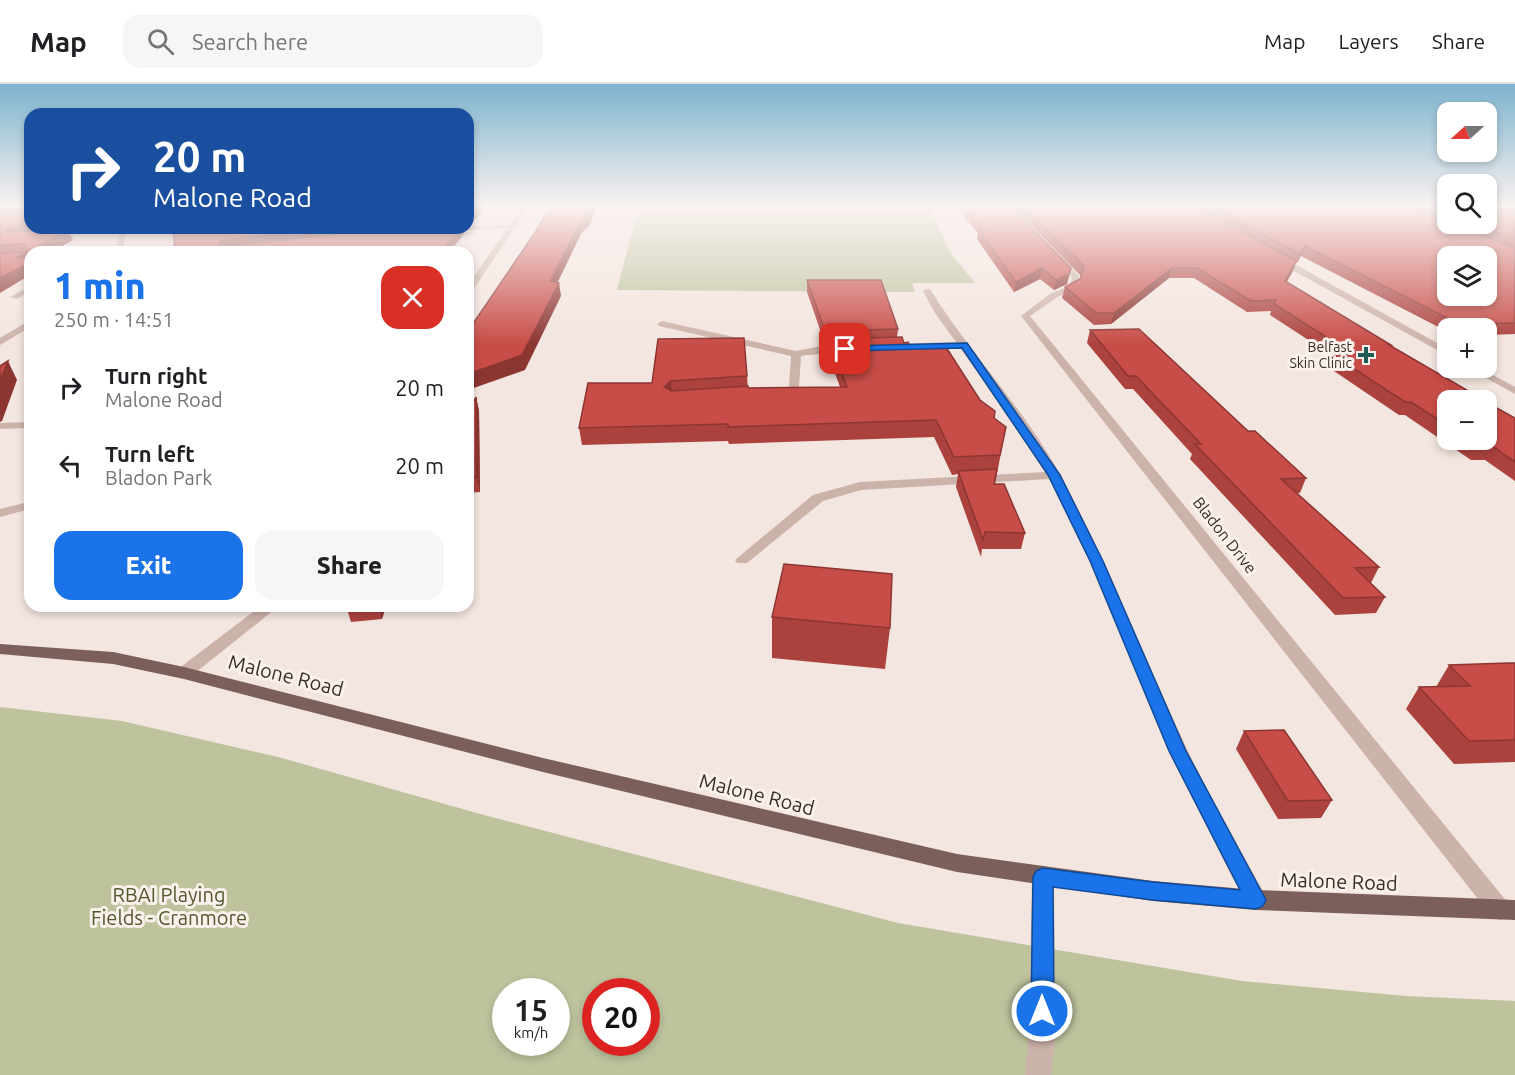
<!DOCTYPE html>
<html lang="en">
<head>
<meta charset="utf-8">
<style>
  :root { --surface:#fff; --page:#f6f6f6; --text:#202124; --muted:#757577; --line:#e0e0e0; --accent:#1a73e8 }
  body { margin:0; font-family:Ubuntu,sans-serif; background:var(--page); color:var(--text); height:100vh; display:flex; flex-direction:column; font-size:22px; white-space:nowrap }
  * { box-sizing:border-box; margin:0 }
  p { font-size:20px; color:var(--muted) }
  .icon { flex:none; width:33px; height:33px; fill:none; stroke:currentColor; stroke-width:2; stroke-linecap:round; stroke-linejoin:round }
  .map { position:relative; flex:1; overflow:hidden }
  .sheet { position:absolute; left:24px; top:162px; width:450px; height:366px; display:flex; flex-direction:column; background:var(--surface); border-radius:18px; box-shadow:0 3px 9px #0003 }
  .sheet>* { flex:none }
  .guide { position:absolute; left:24px; top:24px; width:450px; height:126px; border-radius:18px; box-shadow:0 3px 9px #0003; background:#1a4fa0; color:#fff; overflow:hidden }
  .needle { width:39px; rotate:249deg }
  .tools { position:absolute; left:1437px; top:18px; display:grid; gap:12px }
  .tools a { display:grid; place-items:center; width:60px; height:60px; border-radius:12px; background:var(--surface); box-shadow:0 3px 9px #0003; font-size:30px }
  .speed { position:absolute; left:492px; top:894px; display:flex; gap:12px; font-size:30px; font-weight:700; text-align:center }
  .speed>* { display:grid; place-content:center; width:78px; height:78px; border-radius:50%; background:var(--surface); box-shadow:0 3px 9px #0003; line-height:1 }
  .speed small { font-size:15px; font-weight:400 }
  .speed .limit { border:9px solid #d22; background:#fff; color:#111 }
  .pin { position:absolute; display:grid; place-items:center; width:51px; height:51px; color:#fff; margin:-26px; border-radius:12px; box-shadow:0 3px 9px #0006 }
  .me { position:absolute; width:66px; margin:-33px; rotate:0deg; stroke-linejoin:round; filter:drop-shadow(0 0 4px #0008) }
  .turn { display:flex; align-items:center; gap:21px; height:126px; padding:0 30px; font-size:27px }
  .turn .icon { width:78px; height:78px; stroke-width:2.5 }
  .turn b { display:block; font-size:42px; line-height:51px }
  .round { display:grid; place-items:center; flex:none; width:63px; height:63px; border-radius:18px; background:var(--page) }
  .overview { display:flex; align-items:center; justify-content:space-between; height:102px; padding:0 30px }
  h1 { font-size:36px; font-weight:800; line-height:45px; color:var(--accent) }
  .button { display:flex; gap:12px; margin-top:auto; padding:12px 30px }
  .button a { flex:1; height:69px; border-radius:18px; background:var(--accent); color:#fff; font-size:24px; font-weight:800; line-height:69px; text-align:center }
  .button a+a { background:var(--page); color:var(--text) }
  ul { padding:0; list-style:none }
  li { display:flex; align-items:center; gap:18px; height:78px; padding:0 30px }
  li div { flex:1 }
  li b { display:block; font-size:22px }
  li em { font-style:normal }
  header { display:flex; align-items:center; gap:36px; box-sizing:border-box; height:84px; padding:0 30px; background:var(--surface); border-bottom:2px solid var(--line) }
  header strong { font-size:28px }
  nav { display:flex; gap:33px; margin-inline-start:auto; font-size:21px }
  .search { width:420px; height:54px; background:var(--page); display:flex; align-items:center; gap:15px; box-sizing:border-box; padding:0 21px; border-radius:18px; color:var(--muted); font-size:22px }
  .map>svg:first-child { display:block }
</style>
</head>
<body>
<header>
<strong>Map</strong>
<div class="search"><svg class="icon" aria-label="search" viewBox="0 0 24 24"><circle cx="10" cy="10" r="6"/><path d="M15 15l6 6"/></svg>Search here</div>
<nav><a>Map</a><a>Layers</a><a>Share</a></nav>
</header>
<div class="map">
<svg width="1515" height="991" viewBox="0 0 1515 991">
  <rect width="100%" height="100%" fill="#f3e5df"/>
  <!-- green -->
  <path fill="#bec39e" fill-rule="evenodd" d="M639,121h289l22,47 25,31h-63l3,9 -298,-2z
    M0,623l122,14 156,36 206,58 414,108 344,58 164,15 109,5v74h-1515zM506,908h50v50h-50zM596,908h50v50h-50z"/>
  <g fill="none" stroke-linecap="round" stroke-linejoin="round">
    <!-- minor -->
    <path fill="#ccb3aa" fill-rule="evenodd" d="M524,121h6l-59,88h-3v-8l39,-56 -39,1 -3,-2 3,-2 42,-1z
      M120,144h6l-3,24h-8z
      M71,162l4,2 -5,4h-9z
      M1054,172h6l19,20 -2,11 -21,11 -26,18 478,587 3,7 -3,7 -8,3 -8,-3 -471,-601 29,-22 19,-8 3,-8 -18,-18z
      M1274,172h6l168,93v7l-174,-96z
      M30,202v5l-13,8 -7,-2z
      M927,205h3c40,65 95,120 132,189 47,88 83,181 125,271 23,49 51,96 77,144l3,7 -3,7 -8,3 -8,-3 -79,-156 -79,-190 -40,-82 -189,11 -38,11 -76,62h-10l-2,-3 78,-65 47,-13 186,-10 -31,-48 -55,-76 -70,2 -5,-3 5,-3 66,-2 -21,-29 -12,-22z
      M30,236v7l-30,18v-7z
      M662,237l134,30 25,-5h27l5,3c-6,4 -41,5 -52,7l-2,31c-7,9 -18,17 -28,9l1,-2 10,-2 7,-6 2,-30 -132,-30 -2,-2z
      M1468,284h12l35,19v7z
      M30,338v6l-30,1v-6z
      M28,418l2,1v6l-30,8v-8z
      M261,522h18l-89,71h-12l-3,-4 3,-4z
      M1043,784l8,2 3,7 1,156 -4,42h-26l4,-42 3,-156 3,-7z"/>
    <!-- major -->
    <path fill="#7c5f5b" fill-rule="evenodd" d="M0,560l113,8 71,15 359,91 414,96 196,27 103,9 259,10v20l-259,-10 -103,-9 -196,-29 -414,-100 -359,-93 -71,-15 -113,-10z"/>
  </g>
  <!-- wall -->
  <path fill="#ac423e" d="M0,121h30l-1,26 44,9 -22,12h-21l-30,41z
    M954,121h55l62,63 -4,16 -13,6 -14,-11 -26,13 -37,-53 1,-6z
    M1011,121h437v19h38l29,-19v129l-29,1v-7h-38v4l-147,-76 -4,7h-1l-3,8 -7,11 105,63v1l57,54v40h38l29,-22v63l-30,-21h-14l-66,-45h-6l-71,-48 5,-11 -63,-41 1,-4 -24,1 -53,-34h-25l-58,46 -17,1 -32,-27 3,-11 15,-8 1,-3z
    M807,196l91,49 -1,8 83,63 14,18 12,9 -11,57 30,49 -4,16h-39l-1,8 -25,-70 2,-13 -6,1 -18,-38 -205,7 -1,-3 -146,4 -3,-17 73,-45 6,-44 89,37 1,12 92,-1 -12,-33 1,-10h-4l-18,-52z
    M1090,246l158,101 58,47 -6,15h-3l82,74 -8,16 14,14 -9,16 -41,2 -145,-156 2,-5 -59,-65h-8l-38,-46z
    M476,313l3,14 1,81 -12,1v-80z
    M346,522h40l-4,13 -31,3z
    M772,533l118,11 -5,41 -113,-11z
    M1515,579v99l-61,2 -48,-55 13,-22h17l13,-22z
    M1244,647l88,69 -11,18 -43,1 -42,-70z"/>
  <!-- shaded-wall -->
  <path fill="#8c3632" d="M0,121h27l3,7 -30,2z
    M479,121h9l-12,14 -8,5v-10z
    M592,121h6l-9,21 -8,8 -29,60 -2,-13 30,-58z
    M30,135v9h5l-28,14 -4,-10z
    M317,144h69l-162,22 -5,-7 1,-2z
    M460,144h5l1,3 -16,21h-9z
    M68,146l5,10 -22,12h-21v23l-30,18v-15l16,-20z
    M1305,162l-4,10 -4,7 3,-9z
    M1296,177l-3,10 -12,21 4,-11z
    M1042,184l-2,11 -26,13 2,-10z
    M1071,184l-4,16 -13,6 2,-10z
    M1172,184l-3,10 -58,46 3,-11z
    M559,199l2,13 -36,74 -57,20v-16z
    M8,277l9,19 -15,41 -2,1v-42z
    M671,297l1,16 -8,-10z
    M476,313l3,14 1,81 -4,-15z
    M378,522h8l-4,13z"/>
  <!-- building -->
  <path fill="#c84d48" stroke="#8c3632" stroke-width="1.5" fill-rule="evenodd" d="M28,121h2v14l-27,13 65,-2 -41,22 -2,-8 -25,1v-33l26,-1z
    M468,121h11l-4,5 -7,4z
    M551,121h41l-4,11 -8,7 -30,58 9,2 -37,72 -54,19v-43l68,-100z
    M962,121h47l62,63 -2,6 -13,6 -14,-12 -26,14 -38,-52h6z
    M1021,121h172l103,56 -11,20 106,64h-2l95,55h-36v26l-37,-24h-6l-72,-47 20,-1 -79,-50 2,-4 -25,1 -54,-33h-25l-58,45h-18l-31,-26 15,-8 4,-13z
    M1209,121h199l40,16v3h6l61,24v75l-56,1 -154,-78 -5,8zM1448,172h38v40h-38z
    M1425,121h23v8z
    M1486,121h29v34l-41,-15h12z
    M173,144h144l-97,13 -1,2 2,2h21l144,-17h74l-19,24h-266z
    M27,168l-11,6 14,-1v5l-30,16v-25z
    M807,196h74l17,49 -73,2z
    M1139,245l109,102h7l51,47 -25,1 98,88 -24,1 30,29 -42,1 -148,-154h6l-65,-68h-8l-38,-46z
    M902,253l2,6 4,-1 3,6 35,-1 34,53 15,11 -1,7 12,9 -6,28 -46,2 -18,-37 -208,7v-3l-149,4 9,-45h64l6,-44 86,-1 3,38 -76,5 -7,6 7,4 77,-5v2l99,-1 -18,-48z
    M8,277l-8,19v-14z
    M476,313v80h-8v-64z
    M1486,318l29,16v44l-23,-16h-14l-11,-6h19z
    M997,385l-3,15h10l21,49 -40,-1 -2,8 -25,-69z
    M784,480l108,10 -2,54 -118,-11z
    M1509,579h6v77l-46,1 -50,-54 51,-1 -21,-21z
    M1284,646l48,70 -44,1 -44,-70z"/>
  <!-- sky -->
  <linearGradient id="sky" x2="0" y2="1"><stop stop-color="#7db3ce"/><stop offset="0.47" stop-color="#faf3f1"/><stop offset="1" stop-color="#faf3f1" stop-opacity="0"/></linearGradient>
  <rect width="1515" height="260" fill="url(#sky)"/>
  <!-- route -->
  <path fill="#1a73e8" stroke="#114b97" stroke-width="1.5" d="M967,259l93,132 43,86 83,190 80,149 -3,6 -7,3 -103,-9 -100,-13 1,124 -4,8 -8,3 -8,-3 -3,-8 2,-134 3,-6 7,-3 110,14 87,8 -71,-139 -79,-190 -42,-86 -86,-127 -117,3 -4,-2 4,-3z"/>
  <!-- markers -->
  <path fill="#1e5c53" stroke="#fbf1ec" stroke-width="2" d="M1363 262h6v6h6v6h-6v6h-6v-6h-6v-6h6z"/>
  <g text-anchor="middle" dominant-baseline="central" stroke-width="6" stroke-linejoin="round" paint-order="stroke">
    <!-- far-poi labels -->
    <g font-size="14" fill="#392b2a" stroke="#fbf1ec" text-anchor="end">
      <text x="1352" y="263">Belfast<tspan x="1352" dy="16">Skin Clinic</tspan></text>
    </g>
    <!-- street labels -->
    <g font-size="16" fill="#392b2a" stroke="#fbf1ec">
      <text transform="translate(1225 451) rotate(52)">Bladon Drive</text>
    </g>
    <!-- near-street labels -->
    <g font-size="20" fill="#392b2a" stroke="#fbf1ec">
      <text transform="translate(286 591) rotate(14)">Malone Road</text>
      <text transform="translate(757 710) rotate(14)">Malone Road</text>
      <text transform="translate(1339 797) rotate(2)">Malone Road</text>
    </g>
    <!-- near-park labels -->
    <g font-size="20" fill="#51582d" stroke="#fbf1ec">
      <text x="169" y="810">RBAI Playing<tspan x="169" dy="23">Fields - Cranmore</tspan></text>
    </g>
  </g>
</svg>
<div class="tools">
<a><svg class="needle" viewBox="-14 -14 28 28"><path d="M0-13l5 13h-10z" fill="#e53935"/><path d="M0 13l5-13h-10z" fill="#757577"/></svg></a>
<a><svg class="icon" aria-label="search" viewBox="0 0 24 24"><circle cx="10" cy="10" r="6"/><path d="M15 15l6 6"/></svg></a>
<a><svg class="icon" aria-label="layers" viewBox="0 0 24 24"><path d="M12 4l9 5-9 5-9-5zM3 14l9 5 9-5"/></svg></a>
<a>+</a>
<a>−</a>
</div>
<div class="speed"><div>15<small>km/h</small></div><div class="limit">20</div></div>
<div class="pin" style="left:845px;top:265px;background:#d93025"><svg class="icon" aria-label="arrive" viewBox="0 0 24 24"><path d="M6 21V4h12l-3 4 3 4H6"/></svg></div>
<svg class="me" style="left:1042px;top:927px" viewBox="-20 -20 40 40"><circle r="17" fill="#1a73e8" stroke="#fff" stroke-width="3"/><path d="M0-11L8 9 0 5-8 9z" fill="#fff"/></svg>
<div class="guide">
<div class="turn"><svg class="icon" aria-label="right" viewBox="0 0 24 24"><path d="M7 20v-9h11M14 6l5 5-5 5"/></svg><div><b>20 m</b>Malone Road</div></div>
</div>
<section class="sheet">
<div class="overview"><div><h1>1 min</h1><p>250 m · 14:51</p></div><a class="round" style="background:#d93025;color:#fff"><svg class="icon" aria-label="close" viewBox="0 0 24 24"><path d="M6 6l12 12M18 6L6 18"/></svg></a></div>
<ul>
<li><svg class="icon" aria-label="right" viewBox="0 0 24 24"><path d="M7 20v-9h11M14 6l5 5-5 5"/></svg><div><b>Turn right</b><p>Malone Road</p></div><em>20 m</em></li>
<li><svg class="icon" aria-label="left" viewBox="0 0 24 24"><path d="M17 20v-9H6M10 6l-5 5 5 5"/></svg><div><b>Turn left</b><p>Bladon Park</p></div><em>20 m</em></li>
</ul>
<div class="button"><a>Exit</a><a>Share</a></div>
</section>
</div>
</body>
</html>
